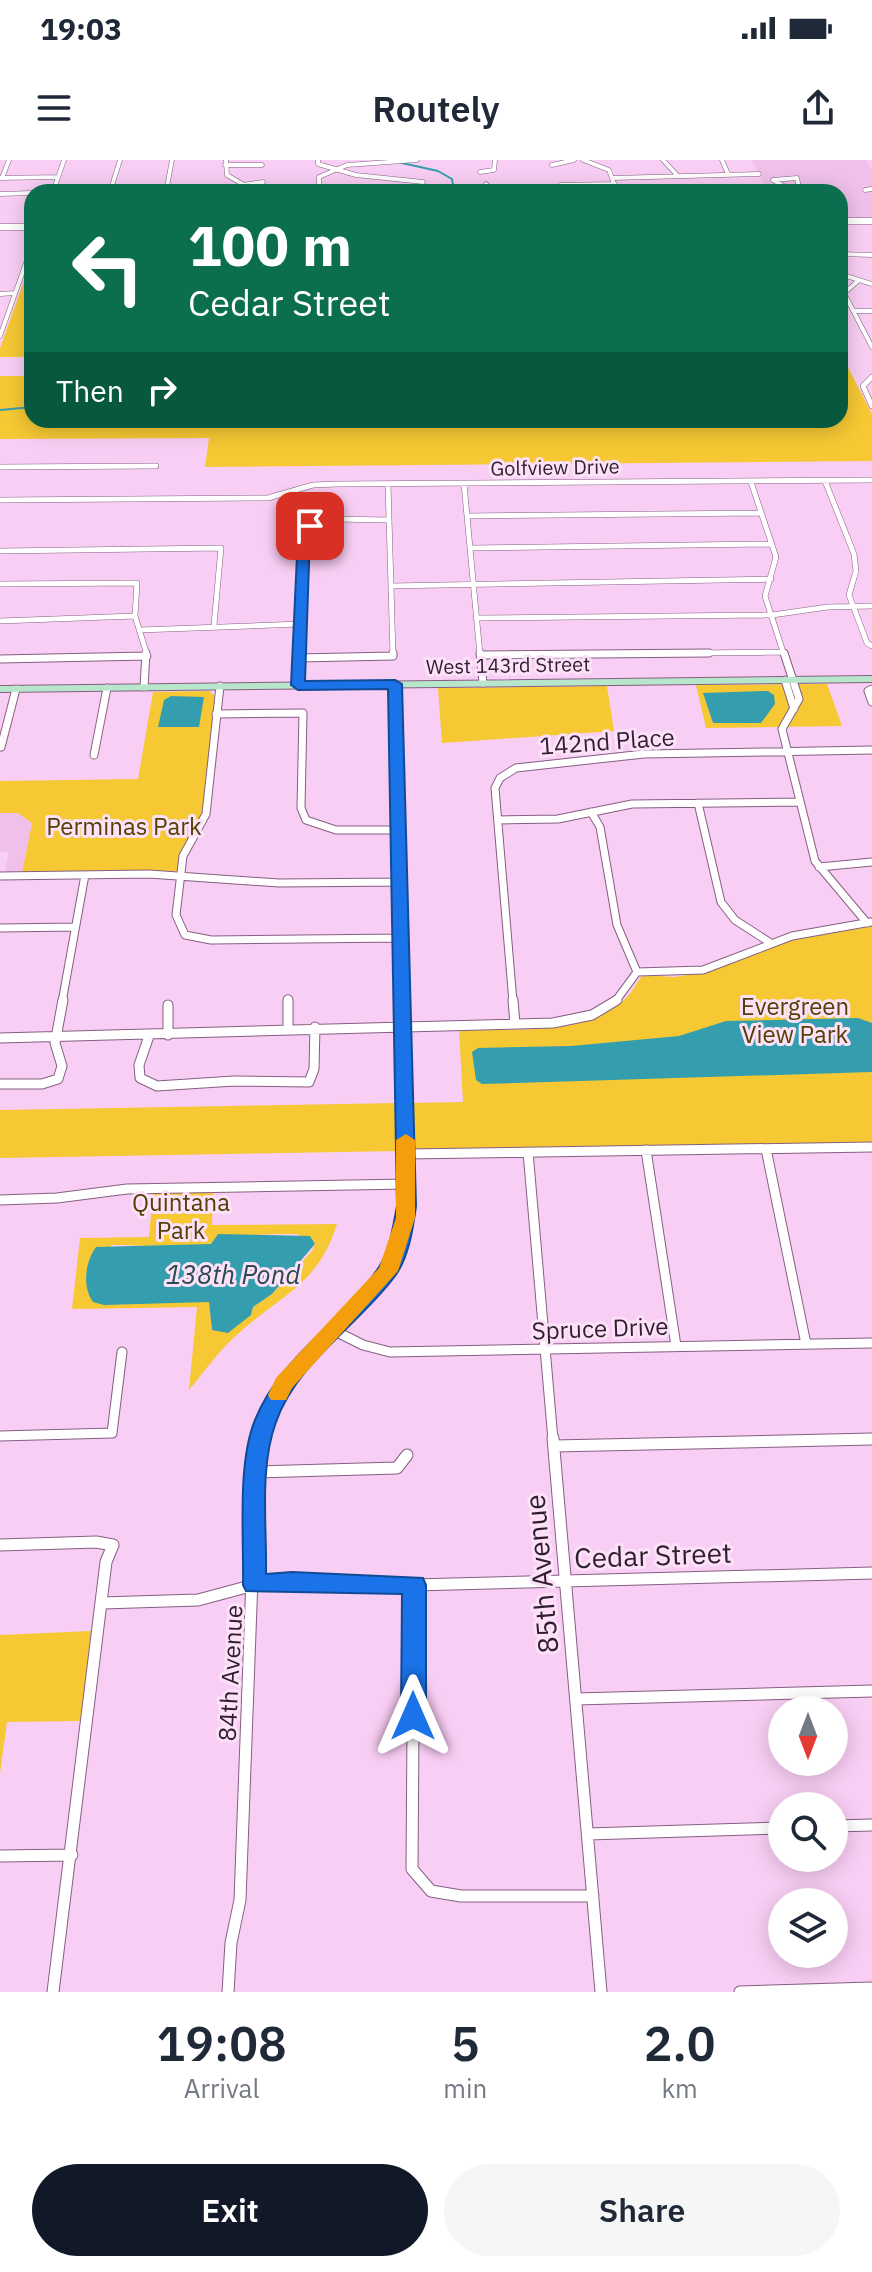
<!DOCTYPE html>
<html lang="en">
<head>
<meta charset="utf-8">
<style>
  :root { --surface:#fff; --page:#f6f6f7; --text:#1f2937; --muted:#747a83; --accent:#111827 }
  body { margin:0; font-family:"IBM Plex Sans",sans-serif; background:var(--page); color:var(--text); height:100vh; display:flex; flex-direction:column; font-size:30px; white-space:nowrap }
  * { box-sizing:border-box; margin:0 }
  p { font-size:26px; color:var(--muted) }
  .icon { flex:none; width:44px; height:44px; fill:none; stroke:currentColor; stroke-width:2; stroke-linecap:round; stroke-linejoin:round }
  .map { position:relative; height:1832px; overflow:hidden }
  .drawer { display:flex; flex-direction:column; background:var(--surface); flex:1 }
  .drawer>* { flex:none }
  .banner { position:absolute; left:24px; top:24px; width:824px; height:244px; border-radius:24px; box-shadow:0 4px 20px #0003; background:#0b6e4f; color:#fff; overflow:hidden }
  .needle { width:52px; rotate:180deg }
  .fabs { position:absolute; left:768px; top:1536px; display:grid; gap:16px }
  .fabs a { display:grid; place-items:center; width:80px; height:80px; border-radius:50%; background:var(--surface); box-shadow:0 4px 20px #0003; font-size:40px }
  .pin { position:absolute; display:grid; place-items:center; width:68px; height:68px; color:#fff; margin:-34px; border-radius:16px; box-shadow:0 4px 12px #0006 }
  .me { position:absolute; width:88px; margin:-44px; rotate:0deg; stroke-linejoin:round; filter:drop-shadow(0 0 6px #0008) }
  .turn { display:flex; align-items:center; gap:28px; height:168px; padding:0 32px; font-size:36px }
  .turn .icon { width:104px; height:104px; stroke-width:2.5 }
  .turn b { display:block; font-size:56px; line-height:68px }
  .then { display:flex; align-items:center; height:76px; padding:0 32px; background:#0003; gap:16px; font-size:30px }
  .eta { display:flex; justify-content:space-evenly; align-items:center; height:136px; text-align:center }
  .eta b { font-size:48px; font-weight:600; line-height:56px }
  .action { display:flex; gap:16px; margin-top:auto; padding:16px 32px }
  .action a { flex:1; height:92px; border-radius:48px; background:var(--accent); color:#fff; font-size:32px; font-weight:600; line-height:92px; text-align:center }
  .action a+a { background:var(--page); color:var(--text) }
  .status { display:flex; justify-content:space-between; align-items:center; height:56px; padding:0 40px; background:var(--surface); direction:ltr }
  .status svg { height:22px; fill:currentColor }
  header { display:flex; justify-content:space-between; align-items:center; height:104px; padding:0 32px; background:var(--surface); font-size:36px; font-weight:600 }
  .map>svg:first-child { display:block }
</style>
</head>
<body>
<div class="status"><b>19:03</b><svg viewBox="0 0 49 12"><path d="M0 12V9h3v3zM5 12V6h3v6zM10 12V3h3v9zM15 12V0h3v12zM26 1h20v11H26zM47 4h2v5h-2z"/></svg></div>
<header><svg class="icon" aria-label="menu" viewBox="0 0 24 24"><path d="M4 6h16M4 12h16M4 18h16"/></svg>Routely<svg class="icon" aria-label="share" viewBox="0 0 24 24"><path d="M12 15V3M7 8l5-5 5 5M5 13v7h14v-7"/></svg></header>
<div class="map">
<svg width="872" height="1832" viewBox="0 0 872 1832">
  <rect width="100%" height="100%" fill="#f9cef4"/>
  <!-- built -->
  <path fill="#f0c0ea" d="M752,0h114l6,10v50l-32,-1v-27h-72z
    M0,653h18l14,10 -10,50 -18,1 5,-22h-9z"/>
  <!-- green -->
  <path fill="#f6c834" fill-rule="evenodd" d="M32,99v98h-32v-9z
    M840,192l32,62v47l-667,6 4,-29 -209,1v-63h32v44h808z
    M827,524l15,42 -136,2 -10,-43z
    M607,526l7,45 -172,12 -4,-55z
    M209,531l6,5 -12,118 -25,57 -156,2 10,-50 -14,-10h-18v-32l138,-2 15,-87z
    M872,766v218l-460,5 -2,-46 53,-1 -4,-73c52,-1 123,9 165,-29 8,-7 12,-17 19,-25l31,2 33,-5 76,-30z
    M398,943l1,48 -399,7v-48z
    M213,1031l-1,34 125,-1c-19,61 -55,70 -98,109 -19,16 -34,38 -50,57l8,-83 -125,2 8,-71 69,-1 4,-45zM297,1074l18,10 -3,7 -40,43 -19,13 -2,8 -39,15 -3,-28h-116l18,-57c20,0 83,4 99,-1 28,-10 56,-10 87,-10z
    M91,1471l-10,90 -74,1 -7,51v-138z"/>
  <!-- water -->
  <path fill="#349eaf" d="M768,531l6,4 1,9 -14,19h-48l-10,-30z
    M171,536l33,1 -5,30h-41l6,-27z
    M858,858l14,5v49l-390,12 -6,-4 -4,-28 6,-4 93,-2 108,-10 47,-15z
    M218,1074l92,2 5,8 -43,50 -19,13 -2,8 -23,18 -16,-3 -3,-28 -105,3 -11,-3c-11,-15 -8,-40 3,-55l115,-3z"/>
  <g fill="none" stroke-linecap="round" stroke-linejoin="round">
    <!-- stream -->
    <path stroke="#349eaf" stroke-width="2" d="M402,3l36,8 14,8 2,13
      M0,250l32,-3"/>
    <!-- minor-far4 casing -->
    <g stroke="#855f81" stroke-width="5">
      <path id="minor-far4" d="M226,0l1,15 29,17
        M318,0v4l38,11 67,7
        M583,0l26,10 8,22
        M663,0l14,15
        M722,0l6,14
        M225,5h37
        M552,5l22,-5
        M480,12l14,-2 1,-10
        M0,18l58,-1
        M2,18l7,-18
        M613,18l146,-4
        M486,24l7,8
        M560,25l55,-1
        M865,30l7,-1
        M673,31l66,1
        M53,32l11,-32
        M110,32l10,-32
        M166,32l6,-32
        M196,32l67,-10
        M319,32v-15l28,-12 70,-5
        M794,32l-21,-12 24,-2 3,14
        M0,34l32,-1
        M840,94l32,1
        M840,114l32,10
        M858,121l-14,12 28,54
        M0,134l15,-1
        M853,151h19
        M0,176l32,-90
        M870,219l2,-2"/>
    </g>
    <!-- minor-far3 casing -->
    <g stroke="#855f81" stroke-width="6">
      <path id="minor-far3" d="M872,217l-9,9 9,20
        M0,307l156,-1
        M825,321l29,73 2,17 -7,24 18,48 5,3
        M751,322l25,75 -11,39 19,59
        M388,324l5,171
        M464,324l16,171
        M0,340l268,-2 45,-13 24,-1 535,-4
        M467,356l294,-3
        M471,388l301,-4
        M0,391l221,-3 -7,77
        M0,424l137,-1 -2,33 12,39
        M391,426l380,-7
        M476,458l296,-3 56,-8 44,-1
        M0,461l135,-5
        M140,470l160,-6
        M299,495l5,-123 29,-13 56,1
        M507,495l277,-3"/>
    </g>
    <!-- minor-far2 casing -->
    <g stroke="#855f81" stroke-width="9">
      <path id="minor-far2" d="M480,493l3,30
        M784,493l15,46 -17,30 33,132 52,62
        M481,495l228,-2
        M299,498l94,-2v-3
        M0,499l147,-3
        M785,520l9,29
        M395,524l6,318
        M298,525l1,-32
        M220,526l-14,128 -23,42 -7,59 9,20 26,5 189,-2
        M144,527l2,-34
        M872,529l-4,2 4,11
        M216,554l87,-1 -2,95 5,12 30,10h62
        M1,587l15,-58
        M94,595l13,-67
        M698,643l23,99 14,18 34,22
        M591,652l9,15 17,98 20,47 -22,30
        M498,660l60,-1 74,-15 168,-2
        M819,707l53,-5
        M0,716l149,-2 130,9 120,-1
        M0,768l75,-1
        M637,812l66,-2 89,-34 79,-14
        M288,839v3
        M62,842l23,-127
        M513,842l-18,-214 5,-10 16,-10 128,-14 228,-4"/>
    </g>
    <!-- minor-far1 casing -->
    <g stroke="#855f81" stroke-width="11">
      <path id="minor-far1" d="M288,840v29
        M513,840l2,24
        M168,845v30
        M149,876l-10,29 1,13 17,8 77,-5 75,1 5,-13 1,-42
        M0,878l553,-15 39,-8 25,-15
        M0,924h42l16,-5 4,-13 -7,-23 8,-43
        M766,989l40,195
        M646,990l30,196
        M528,992l25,288
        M406,994l466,-7
        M0,1040l57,-2 70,-9 280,-5
        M333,1170l30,15 27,7 482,-9
        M0,1276l112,-3 10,-81
        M261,1280l3,-17 20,-39 104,-113 17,-53 -4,-218
        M813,1280l59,-1"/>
    </g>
    <!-- minor casing -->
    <g stroke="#855f81" stroke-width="13">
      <path id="minor" d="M553,1278l48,554
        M554,1286l318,-7
        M256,1312l141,-4 10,-13
        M0,1385l96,-3 17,3 -7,17 -53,430
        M414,1425l-2,284 19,22 30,5h132
        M102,1443l96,-3 56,-15 38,-4 122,4 458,-12
        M576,1539l296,-8
        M834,1666l38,-1
        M588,1674l194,-6
        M0,1696l72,-1
        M228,1832l3,-49 9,-43 16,-428 6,-34
        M740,1832l132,-4"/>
    </g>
    <!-- tertiary casing -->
    <g stroke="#855f81" stroke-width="7">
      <path id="tertiary" d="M840,61h32
        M0,67h32"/>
    </g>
    <!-- secondary casing -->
    <g stroke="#855f81" stroke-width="2">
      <path id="secondary" d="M872,516v6l-872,10v-6z"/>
    </g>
    <!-- minor-far4 -->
    <use href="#minor-far4" stroke="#fff" stroke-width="4"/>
    <!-- minor-far3 -->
    <use href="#minor-far3" stroke="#fff" stroke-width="5"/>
    <!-- minor-far2 -->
    <use href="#minor-far2" stroke="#fff" stroke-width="7"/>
    <!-- minor-far1 -->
    <use href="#minor-far1" stroke="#fff" stroke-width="9"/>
    <!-- minor -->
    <use href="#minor" stroke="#fff" stroke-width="11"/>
    <!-- tertiary -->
    <use href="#tertiary" stroke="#fff" stroke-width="6"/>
    <!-- secondary -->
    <use href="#secondary" fill="#b7e6cb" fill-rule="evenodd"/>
  </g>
  <!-- route -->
  <path fill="#1a73e8" stroke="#114b97" stroke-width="2" d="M306,363l11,3 -7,8 -5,147 90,-1 7,4 14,522c-3,22 -7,51 -21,70 -36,49 -98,86 -119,146 -17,46 -9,104 -10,152l26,-2 131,6 3,7v131l-4,7 -9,3 -8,-3 -4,-7 1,-122 -156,-3 -3,-6c1,-48 -6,-121 12,-165 25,-63 85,-96 122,-150 13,-18 16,-44 20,-64l-9,-517 -90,1 -7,-5 7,-151z"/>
  <!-- slow -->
  <path fill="#f59e0b" d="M406,974l9,6v78l-17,53 -106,117 -6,12h-15l-3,-5 8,-17 103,-110 17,-50v-78z"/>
  <g text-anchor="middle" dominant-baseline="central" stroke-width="6" stroke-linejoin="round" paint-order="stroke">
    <!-- far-street labels -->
    <g font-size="20" fill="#2f1f2e" stroke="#fce1f8">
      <text transform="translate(555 307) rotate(-1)">Golfview Drive</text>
      <text transform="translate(508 505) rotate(-1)">West 143rd Street</text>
    </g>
    <!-- street labels -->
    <g font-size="24" fill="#2f1f2e" stroke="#fce1f8">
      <text transform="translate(607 581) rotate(-4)">142nd Place</text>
      <text transform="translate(600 1168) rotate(-2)">Spruce Drive</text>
      <text transform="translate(230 1513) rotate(-87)">84th Avenue</text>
    </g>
    <!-- park labels -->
    <g font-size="24" fill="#534104" stroke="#fce1f8">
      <text x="124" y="666">Perminas Park</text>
      <text x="795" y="846">Evergreen<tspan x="795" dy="28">View Park</tspan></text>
      <text x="181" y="1042">Quintana<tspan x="181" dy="28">Park</tspan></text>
    </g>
    <!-- water labels -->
    <g font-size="26" font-style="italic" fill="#2b4a50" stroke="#fce1f8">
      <text x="233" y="1114">138th Pond</text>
    </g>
    <!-- near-street labels -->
    <g font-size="28" fill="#2f1f2e" stroke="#fce1f8">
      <text transform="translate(653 1395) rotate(-2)">Cedar Street</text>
      <text transform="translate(541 1414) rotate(-95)">85th Avenue</text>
    </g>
  </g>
</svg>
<div class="fabs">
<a><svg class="needle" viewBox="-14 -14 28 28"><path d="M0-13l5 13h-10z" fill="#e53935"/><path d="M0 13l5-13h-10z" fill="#747a83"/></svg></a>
<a><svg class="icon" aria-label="search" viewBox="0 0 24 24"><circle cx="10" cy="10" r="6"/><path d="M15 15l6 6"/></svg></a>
<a><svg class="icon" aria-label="layers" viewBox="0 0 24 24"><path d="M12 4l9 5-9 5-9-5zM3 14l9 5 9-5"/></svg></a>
</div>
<div class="pin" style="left:310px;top:366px;background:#d93025"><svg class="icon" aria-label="arrive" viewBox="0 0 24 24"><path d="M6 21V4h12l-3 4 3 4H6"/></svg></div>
<svg class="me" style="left:413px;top:1556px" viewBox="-20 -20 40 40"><path d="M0-17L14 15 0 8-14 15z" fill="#1a73e8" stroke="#fff" stroke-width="4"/></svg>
<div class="banner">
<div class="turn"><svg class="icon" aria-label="left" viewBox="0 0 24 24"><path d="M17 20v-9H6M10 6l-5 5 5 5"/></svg><div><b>100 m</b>Cedar Street</div></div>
<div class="then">Then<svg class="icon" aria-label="right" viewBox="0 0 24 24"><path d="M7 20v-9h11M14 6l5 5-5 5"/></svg></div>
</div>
</div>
<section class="drawer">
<div class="eta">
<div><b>19:08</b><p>Arrival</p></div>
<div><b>5</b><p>min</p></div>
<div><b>2.0</b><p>km</p></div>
</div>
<div class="action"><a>Exit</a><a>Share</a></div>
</section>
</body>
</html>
